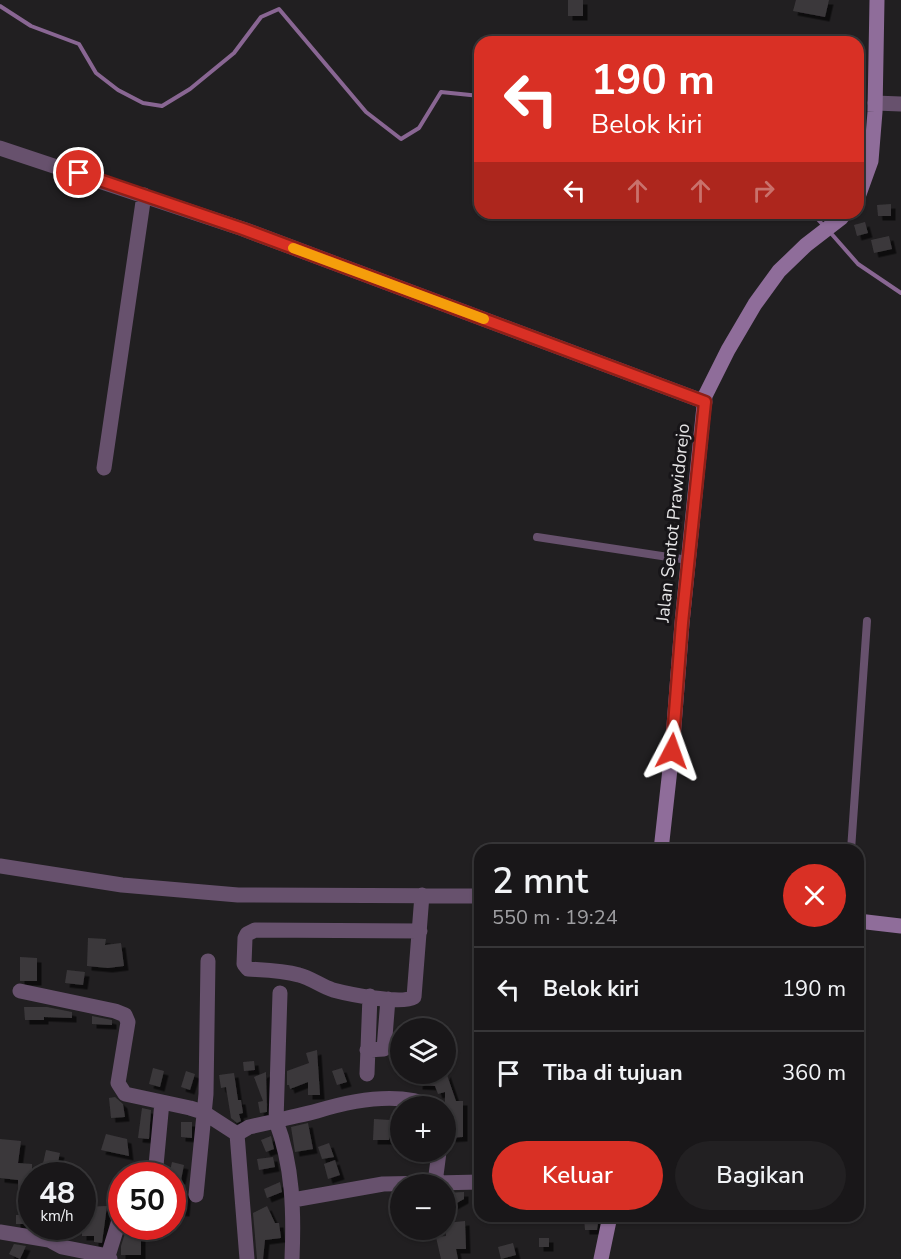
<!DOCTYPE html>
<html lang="id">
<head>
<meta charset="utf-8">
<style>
  :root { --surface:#191719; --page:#222022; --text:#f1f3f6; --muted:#9f9fa2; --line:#373638; --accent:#d93025 }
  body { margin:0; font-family:"Nunito Sans",sans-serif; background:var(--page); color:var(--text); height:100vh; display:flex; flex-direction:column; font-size:22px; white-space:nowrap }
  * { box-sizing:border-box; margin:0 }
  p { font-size:20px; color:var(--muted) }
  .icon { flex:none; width:33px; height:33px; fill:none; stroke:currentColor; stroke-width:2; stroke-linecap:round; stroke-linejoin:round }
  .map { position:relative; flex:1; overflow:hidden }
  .drawer { position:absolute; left:474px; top:844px; width:390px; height:378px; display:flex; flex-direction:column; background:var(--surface); border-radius:18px; box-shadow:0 2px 4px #0004,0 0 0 2px var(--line) }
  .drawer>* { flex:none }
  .guide { position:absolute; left:474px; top:36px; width:390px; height:183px; border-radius:18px; box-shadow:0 2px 4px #0004,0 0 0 2px var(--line); background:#d93025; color:#fff; overflow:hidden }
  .controls { position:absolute; left:390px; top:1018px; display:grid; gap:12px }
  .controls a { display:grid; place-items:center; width:66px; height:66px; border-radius:50%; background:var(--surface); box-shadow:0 2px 4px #0004,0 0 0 2px var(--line); font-size:30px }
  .speed { position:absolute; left:18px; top:1162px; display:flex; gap:12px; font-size:30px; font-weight:700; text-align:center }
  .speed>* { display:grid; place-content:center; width:78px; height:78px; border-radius:50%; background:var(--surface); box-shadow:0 2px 4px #0004,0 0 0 2px var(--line); line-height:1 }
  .speed small { font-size:15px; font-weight:400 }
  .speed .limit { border:9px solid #d22; background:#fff; color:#111 }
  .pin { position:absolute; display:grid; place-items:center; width:51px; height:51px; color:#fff; margin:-26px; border:3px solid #fff; border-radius:50%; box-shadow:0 2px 6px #0007 }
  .me { position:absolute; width:66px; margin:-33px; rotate:4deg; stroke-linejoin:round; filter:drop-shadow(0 0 4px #0008) }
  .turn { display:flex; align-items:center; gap:21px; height:126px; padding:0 18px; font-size:27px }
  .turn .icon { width:78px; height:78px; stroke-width:2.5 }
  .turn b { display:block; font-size:42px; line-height:51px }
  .lanes { display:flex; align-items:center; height:57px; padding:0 18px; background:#0003; justify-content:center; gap:30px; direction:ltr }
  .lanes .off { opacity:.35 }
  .round { display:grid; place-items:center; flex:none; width:63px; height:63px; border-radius:32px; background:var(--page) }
  .head { display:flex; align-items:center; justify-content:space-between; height:102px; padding:0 18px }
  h1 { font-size:36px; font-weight:600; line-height:45px }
  .button { display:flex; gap:12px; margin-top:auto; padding:12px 18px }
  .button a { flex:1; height:69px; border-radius:36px; background:var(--accent); color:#fff; font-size:24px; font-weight:600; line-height:69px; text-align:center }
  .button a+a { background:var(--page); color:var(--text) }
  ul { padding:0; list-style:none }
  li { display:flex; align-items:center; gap:18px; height:84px; padding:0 18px; border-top:2px solid var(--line) }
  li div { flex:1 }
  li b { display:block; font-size:22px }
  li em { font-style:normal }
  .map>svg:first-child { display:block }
</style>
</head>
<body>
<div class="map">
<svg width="901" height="1259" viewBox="0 0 901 1259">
  <defs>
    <filter id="shadow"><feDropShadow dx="4.5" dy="4.5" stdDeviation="0" flood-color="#0009"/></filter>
  </defs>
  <rect width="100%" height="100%" fill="#211f21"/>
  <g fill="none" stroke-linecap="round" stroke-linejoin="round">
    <!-- stream -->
    <path stroke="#896693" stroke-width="4" d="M0,6l31,20 48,18 17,29 22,17 25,13 19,3 28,-17 44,-36 27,-36 18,-8 87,103 35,27 18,-11 22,-36 39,4
      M812,213l12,13
      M829,231l29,33 43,29"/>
  </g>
  <!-- building -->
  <path fill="#3b383b" filter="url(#shadow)" d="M568,0h15v16h-15z
    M796,0h33l-4,17 -32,-6z
    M891,204v12h-13l-1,-11z
    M865,222l3,11 -11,3 -3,-11z
    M889,236l3,13 -18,4 -3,-13z
    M88,938l18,1 -1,6 16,-2 3,23 -16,2 -21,-2z
    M20,957l17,1v23h-17z
    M67,970l18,2 -2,13 -18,-2z
    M24,1007h23l25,5v6l-28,-1v3h-19z
    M92,1016l20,4v5l-20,-1z
    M317,1050l3,45h-12v-13l-18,7 -1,-4h-2v-14l22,-8 -3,-10z
    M254,1061l1,9 -11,1 -1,-9z
    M153,1068l11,3 -4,16 -11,-3z
    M342,1068l5,14 -10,3 -5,-14z
    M186,1071l9,3 -5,16 -9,-3z
    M266,1072l1,40 -7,1 -2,-11 5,-1 -9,-24z
    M446,1072l10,29h7v36l-17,1 3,-28h-3l-1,-3v-15l-7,2 -3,-8 -17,-1 1,-10 26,1z
    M234,1073l4,27h3l2,13 -4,1 2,7 -4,2 -6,-5 -5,-31 -5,1 -2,-13z
    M115,1097l8,7 2,13 -14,1 -2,-20z
    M142,1108l9,2 -2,29 -11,-1z
    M374,1119l16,1 -1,20h-16z
    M181,1122h11v16l-11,-1z
    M308,1123l5,26 -18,3 -4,-25z
    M106,1134l21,5 2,17 -28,-6z
    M271,1136l3,13 -8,3 -5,-12z
    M0,1139l21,2 -3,22 14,1v60h-16v-9h3l-1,-35 -18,-2z
    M329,1143l5,14 -12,2 -4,-12z
    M46,1150l14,3 -4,18 -14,-3z
    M273,1157l2,10 -16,3 -2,-11z
    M335,1160l5,15 -12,4 -4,-15z
    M172,1162l12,3 -3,15 -12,-4z
    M280,1182l2,10 -15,6 -3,-9z
    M178,1191h9l-2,21 -9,-1z
    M464,1192v7l-18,10v-16z
    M107,1206l-5,37 -8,-1v-6h-12v-29z
    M267,1206l8,17h4l2,15 -16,2 -2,19h-6l-4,-46z
    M584,1217h15l-2,13h-12z
    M465,1221l1,28h-10l2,10h-17l-5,-22 10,-1v-13z
    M127,1227h14v28h-20v-9z
    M539,1238h10v9h-10z
    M513,1243l3,12 -15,4 -3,-12z
    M14,1244l12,2 -6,13 -11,-5z"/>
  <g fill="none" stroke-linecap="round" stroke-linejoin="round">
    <!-- lane -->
    <path stroke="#67516d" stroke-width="8" d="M537,537l151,23
      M851,850l16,-229
      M858,908l5,14"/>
    <!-- street -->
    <path stroke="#67516d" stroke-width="15" d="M875,103l26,1
      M0,148l243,81 462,173
      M104,468l40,-273
      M0,866l122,19 116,10 242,1
      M420,931l-165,-1 -8,4 -2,4 -1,26 4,5c18,1 34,1 51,6 12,3 22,11 34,15 15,4 69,15 81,7l8,-102
      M20,991l95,20 10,4 3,7 -10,61 7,11 65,14 13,4 34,22 10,125
      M280,993l-4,128c13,-4 27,-6 41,-10 36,-11 82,-20 117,-4
      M367,1050l17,-1 4,-50
      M367,1074l3,-78
      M237,1134l12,-7 27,-6c17,45 18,91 16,138
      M439,1152l-4,31 45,-1
      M155,1176l7,-74
      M196,1195l10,-101 2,-133
      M293,1200l90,-16 52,-1
      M49,1227v13l13,7 46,9 2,3
      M0,1232l49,8
      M108,1256l14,-45"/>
    <!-- secondary -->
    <path stroke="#8f6d9a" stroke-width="15" d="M858,197l13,-36 4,-49 2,-112
      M661,850l11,-99 10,-128 23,-227 23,-46 27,-46 24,-33 27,-26 35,-27 4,-5
      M858,921l43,5
      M601,1259l9,-43"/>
  </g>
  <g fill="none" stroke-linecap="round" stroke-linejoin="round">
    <!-- route casing -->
    <g stroke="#8d1f18" stroke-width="15">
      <path id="route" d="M79,173l164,56 462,173 -23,221 -10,128"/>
    </g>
    <!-- route -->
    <use href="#route" stroke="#d93025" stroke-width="10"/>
    <!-- slow -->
    <path stroke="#f59e0b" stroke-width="10" d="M293,248l191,71"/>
  </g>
  <g text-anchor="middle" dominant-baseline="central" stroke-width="6" stroke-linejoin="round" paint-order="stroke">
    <!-- street labels -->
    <g font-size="18" fill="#e7e6e7" stroke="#171518">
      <text transform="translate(673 523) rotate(-84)">Jalan Sentot Prawidorejo</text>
    </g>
  </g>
</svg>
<div class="controls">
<a><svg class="icon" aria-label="layers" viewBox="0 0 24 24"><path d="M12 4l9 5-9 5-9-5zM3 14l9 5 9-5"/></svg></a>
<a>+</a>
<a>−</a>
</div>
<div class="speed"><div>48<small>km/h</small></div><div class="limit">50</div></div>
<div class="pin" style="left:79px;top:173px;background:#d93025"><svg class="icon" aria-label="arrive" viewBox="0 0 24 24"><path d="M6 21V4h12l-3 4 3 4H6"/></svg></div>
<svg class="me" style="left:672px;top:751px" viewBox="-20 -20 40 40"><path d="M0-17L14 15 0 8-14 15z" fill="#d93025" stroke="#fff" stroke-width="4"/></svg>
<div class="guide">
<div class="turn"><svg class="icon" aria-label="left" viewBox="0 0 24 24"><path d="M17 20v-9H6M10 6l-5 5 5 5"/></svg><div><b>190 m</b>Belok kiri</div></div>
<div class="lanes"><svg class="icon" aria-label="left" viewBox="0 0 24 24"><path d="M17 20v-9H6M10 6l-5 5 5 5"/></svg><svg class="icon off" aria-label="ahead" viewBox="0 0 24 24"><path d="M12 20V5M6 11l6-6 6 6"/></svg><svg class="icon off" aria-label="ahead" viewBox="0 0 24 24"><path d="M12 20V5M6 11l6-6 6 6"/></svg><svg class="icon off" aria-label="right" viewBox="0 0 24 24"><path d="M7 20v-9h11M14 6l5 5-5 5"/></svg></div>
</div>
<section class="drawer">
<div class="head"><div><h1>2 mnt</h1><p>550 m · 19:24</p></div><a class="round" style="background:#d93025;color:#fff"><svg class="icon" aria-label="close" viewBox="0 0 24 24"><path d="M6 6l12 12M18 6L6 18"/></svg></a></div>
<ul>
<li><svg class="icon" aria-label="left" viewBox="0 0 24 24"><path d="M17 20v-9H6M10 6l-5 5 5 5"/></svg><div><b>Belok kiri</b></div><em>190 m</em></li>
<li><svg class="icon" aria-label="arrive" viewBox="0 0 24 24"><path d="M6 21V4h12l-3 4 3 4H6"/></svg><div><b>Tiba di tujuan</b></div><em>360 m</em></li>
</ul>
<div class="button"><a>Keluar</a><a>Bagikan</a></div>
</section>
</div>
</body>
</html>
